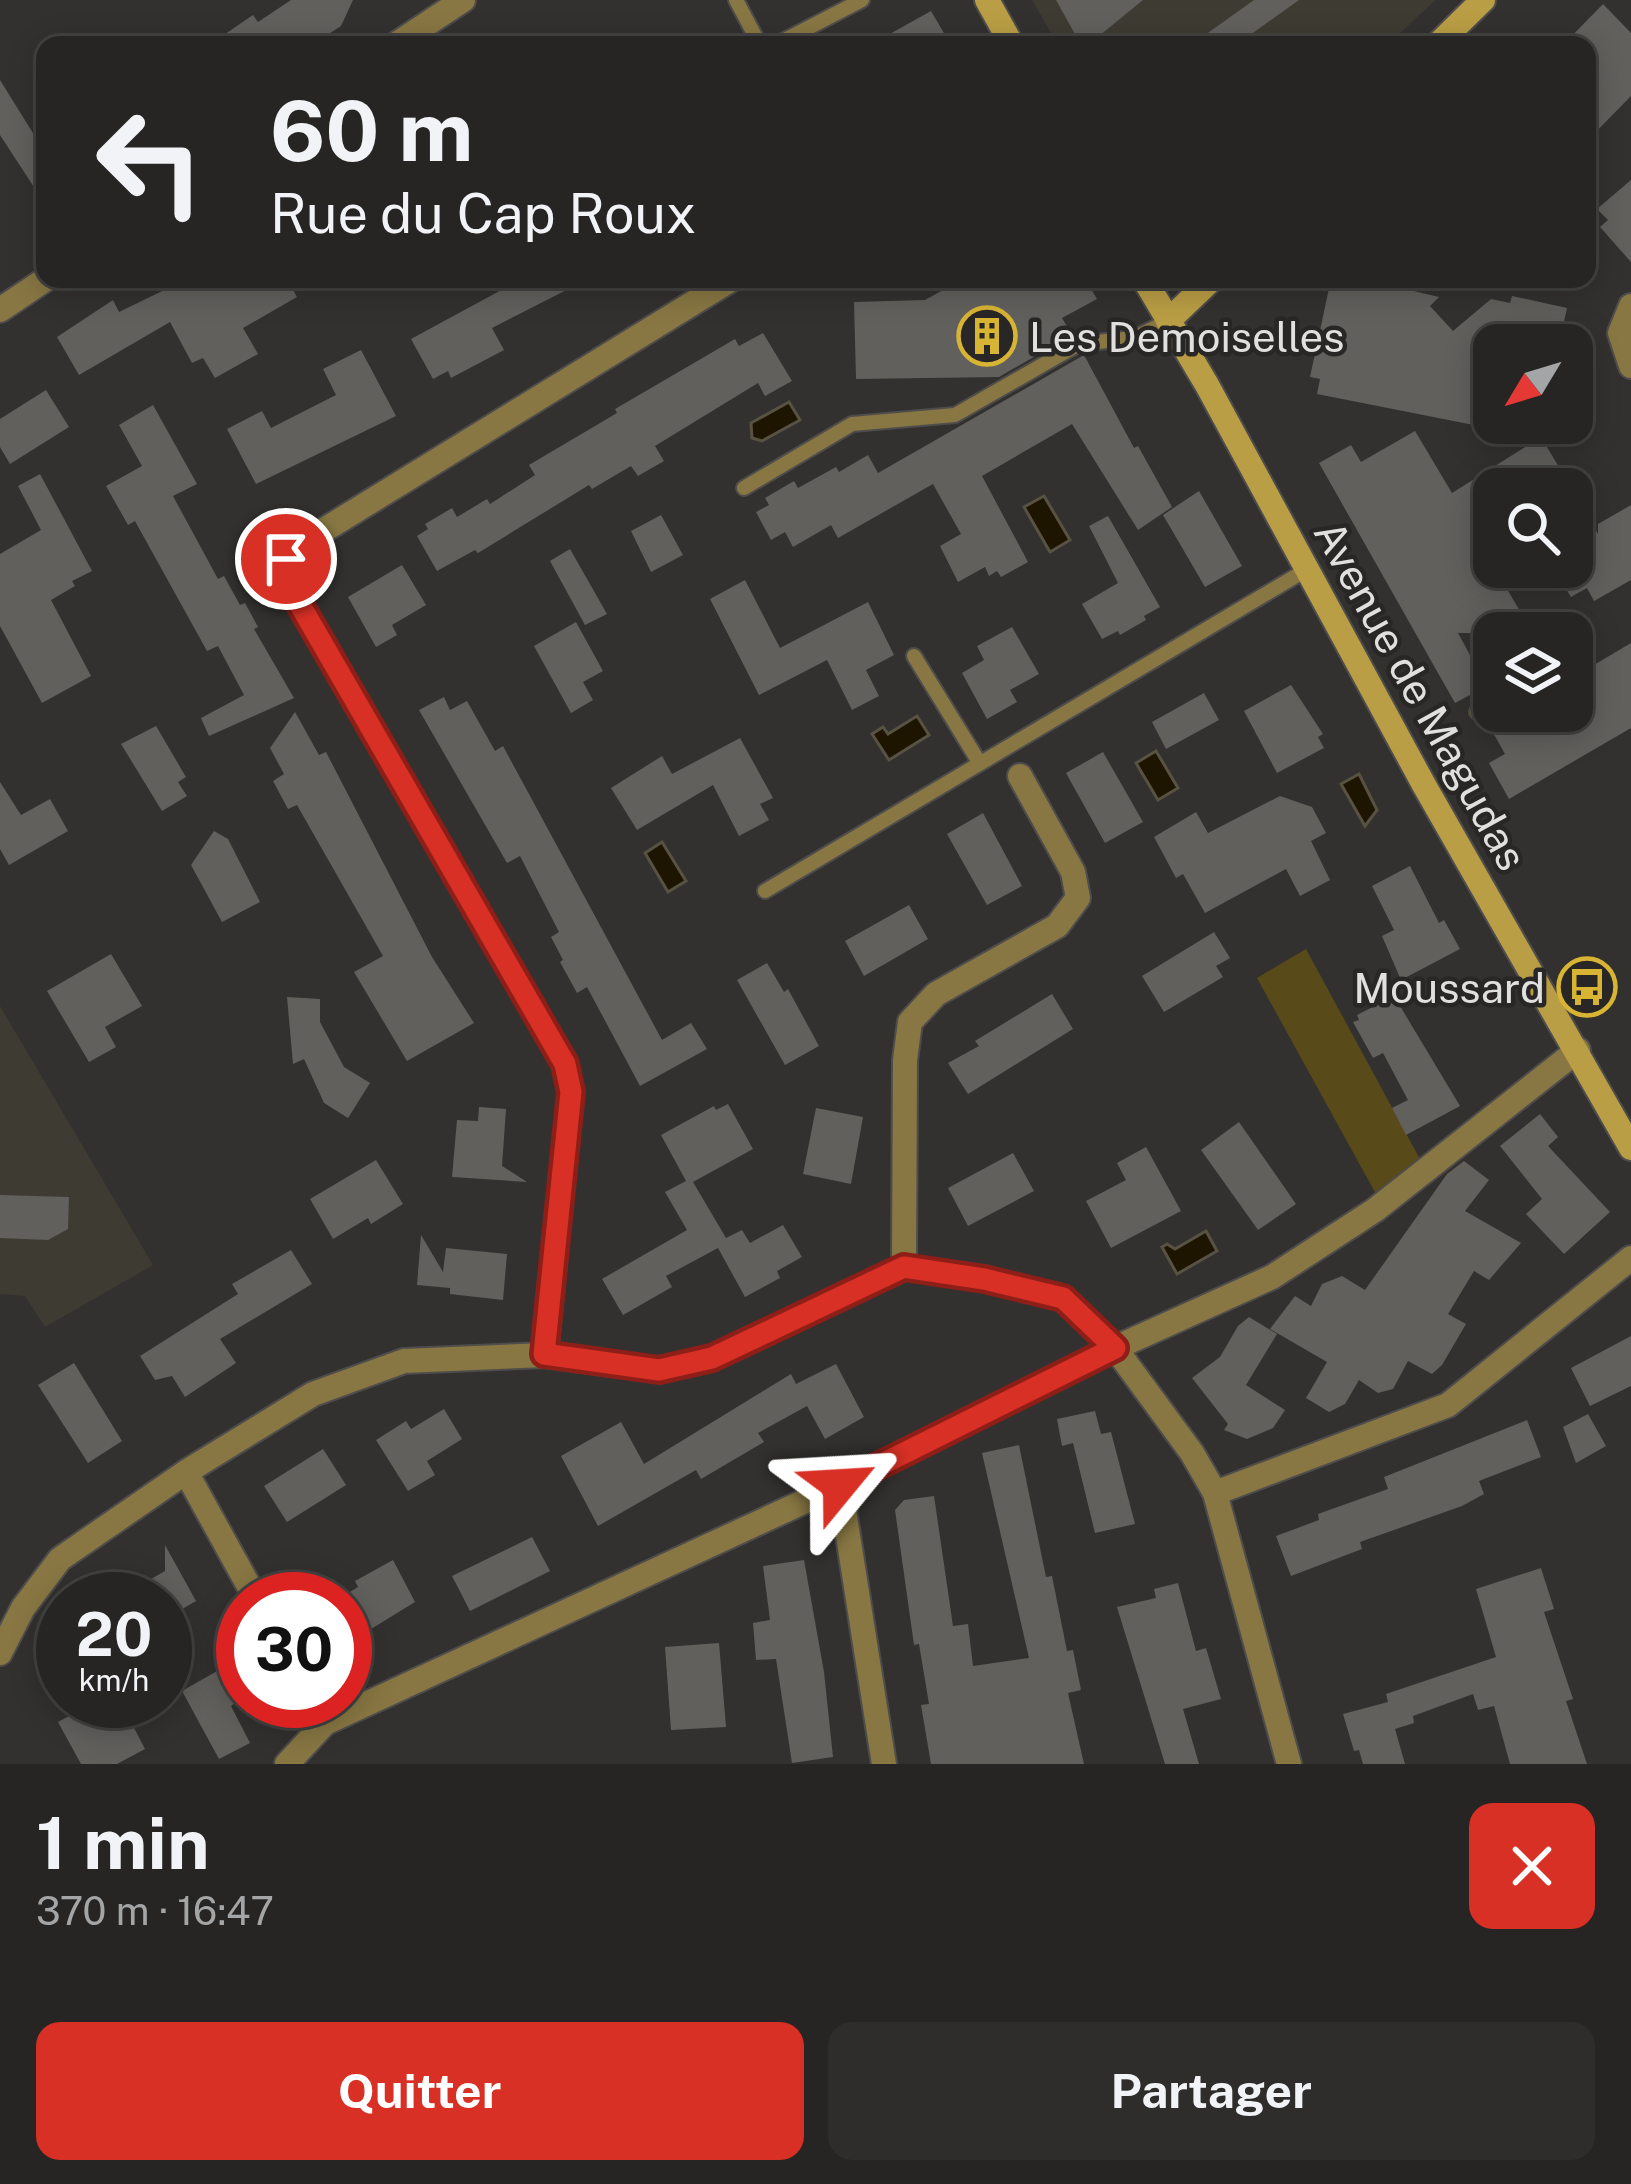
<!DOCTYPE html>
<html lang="fr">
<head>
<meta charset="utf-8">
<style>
  :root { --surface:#262523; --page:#2e2d2b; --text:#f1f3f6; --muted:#a4a5a6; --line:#424241; --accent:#d93025 }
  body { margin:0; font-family:"Public Sans",sans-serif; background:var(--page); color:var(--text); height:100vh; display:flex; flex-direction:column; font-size:45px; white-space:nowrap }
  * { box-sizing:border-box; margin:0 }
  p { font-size:39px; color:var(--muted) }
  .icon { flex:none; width:66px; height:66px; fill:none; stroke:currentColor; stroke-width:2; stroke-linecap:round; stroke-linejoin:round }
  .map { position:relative; height:1764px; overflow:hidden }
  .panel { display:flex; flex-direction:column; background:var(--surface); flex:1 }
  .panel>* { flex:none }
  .hud { position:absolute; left:36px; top:36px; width:1560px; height:252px; border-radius:24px; box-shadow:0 6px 30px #0003,0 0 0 3px var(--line); background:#262523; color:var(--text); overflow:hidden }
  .needle { width:78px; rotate:232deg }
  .controls { position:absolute; left:1473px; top:324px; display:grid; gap:24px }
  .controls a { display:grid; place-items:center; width:120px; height:120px; border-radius:24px; background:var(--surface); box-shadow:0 6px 30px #0003,0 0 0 3px var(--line); font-size:60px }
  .speed { position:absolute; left:36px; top:1572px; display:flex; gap:24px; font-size:60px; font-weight:700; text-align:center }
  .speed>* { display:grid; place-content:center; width:156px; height:156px; border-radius:50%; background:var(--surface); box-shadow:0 6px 30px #0003,0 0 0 3px var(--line); line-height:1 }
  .speed small { font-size:30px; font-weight:400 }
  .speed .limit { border:18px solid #d22; background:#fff; color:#111 }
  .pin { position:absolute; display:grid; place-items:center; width:102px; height:102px; color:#fff; margin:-51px; border:6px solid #fff; border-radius:50%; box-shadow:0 3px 12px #0007 }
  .me { position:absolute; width:132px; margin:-66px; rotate:63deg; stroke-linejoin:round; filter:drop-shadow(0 0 9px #0008) }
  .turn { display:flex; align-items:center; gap:42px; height:252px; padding:0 36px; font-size:54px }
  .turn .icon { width:156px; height:156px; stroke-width:2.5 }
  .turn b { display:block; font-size:84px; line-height:102px }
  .round { display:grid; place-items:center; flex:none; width:126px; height:126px; border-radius:24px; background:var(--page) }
  .headline { display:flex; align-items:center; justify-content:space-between; height:204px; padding:0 36px }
  h1 { font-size:72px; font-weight:700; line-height:90px }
  .button { display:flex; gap:24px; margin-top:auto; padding:24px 36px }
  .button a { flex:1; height:138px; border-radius:24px; background:var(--accent); color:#fff; font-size:48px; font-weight:700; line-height:138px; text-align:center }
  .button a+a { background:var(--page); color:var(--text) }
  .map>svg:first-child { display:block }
</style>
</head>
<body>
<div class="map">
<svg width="1631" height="1764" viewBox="0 0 1631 1764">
  <rect width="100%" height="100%" fill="#32312f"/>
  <!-- built -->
  <path fill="#3e3b32" d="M1032,0h403l-47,45h-330z
    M0,1006l153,259 -108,62 -20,-31 -25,-2z"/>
  <!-- green -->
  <path fill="#594a19" d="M1306,949l115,212 -45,33 -119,-216z"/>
  <!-- water -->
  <path fill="#1d1500" stroke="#585243" stroke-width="3" d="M789,402l11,18 -38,21 -10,-3 -1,-15z
    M1044,496l26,44 -20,12 -26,-45z
    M917,716l12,19 -40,25 -17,-26 11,-7 5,7z
    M1156,751l22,37 -20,12 -22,-37z
    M1359,774l18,36 -12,16 -24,-42z
    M662,842l24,39 -18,11 -23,-39z
    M1206,1231l11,20 -40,23 -15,-27 5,-3 8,5z"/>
  <!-- building -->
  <path fill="#61605d" d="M291,0h62l-12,26 -29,19h-103l44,-30 5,7z
    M1056,0h87l-55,45h-7z
    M1254,0h45l-63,45h-45z
    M1603,4l28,29v63l-44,45v-96h-24z
    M931,11l20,34h-81z
    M0,80l36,58 9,-5v71l-45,-69z
    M1631,180v82l-31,-35 8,-7 -11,-11z
    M187,279h100l10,18 -54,31 15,26 -43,24 -12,-20 -11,5 -22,-41 -91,53 -22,-38 56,-37 6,12z
    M500,279h88l-96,49 12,22 -53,28 -3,-7 -15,8 -22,-40 94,-51z
    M963,279h122l12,20 -35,19 10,17 -73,42 -143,2 -2,-77 71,-2z
    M1331,279h68l-2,8 42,10 -9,9 23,25 38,-32 19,4 2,-7 55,12 -8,37h-65v84l-177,-35 3,-15 -10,-2z
    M763,333l29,48 -27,15 -7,-13 -103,63 9,15 -26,15 -7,-10 -39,23 -3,-4 -111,68 -3,-3 -38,21 -20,-35 11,-7 -3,-5 27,-16 5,9 30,-18 3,5 45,-29 -6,-10 88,-52 -2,-4 120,-70 4,7z
    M361,350l35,66 -140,68 -29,-55 35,-18 9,17 65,-33 -13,-26z
    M1084,355l50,93 4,-2 34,61 -34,23 -66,-106 -90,52 46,86 -27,15 -4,-6 -8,5 -4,-9 -27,15 -18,-36 21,-12 -28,-50 -95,54 -7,-13 -38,22 -8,-15 -14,8 -15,-28 13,-7 -4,-7 29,-17 4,7 38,-21 3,5 29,-17 10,18z
    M46,390l23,37 -59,37 -10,-17v-28z
    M153,405l44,79 -24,12 45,83 6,-3 16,29 5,-2 13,24 -4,2 40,69 -85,38 -8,-18 43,-23 -26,-49 -11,5 -72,-130 -7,4 -22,-39 36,-20 -23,-41z
    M1415,431l37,62 89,-56 31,52h-78v78l39,66h-75l29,53 -32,17 -136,-240 32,-18 10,17z
    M40,474l52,97 -20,10 3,5 -24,14 40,76 -49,27 -42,-77v-72l41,-24 -23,-44z
    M1572,490l26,44v-10l33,-19v75l-37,21 -7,-13 -16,9 -14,-23 15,-7z
    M1199,491l43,75 -37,21 -42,-72z
    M661,515l22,40 -32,17 -20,-41z
    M1108,516l52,91 -16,9 2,4 -26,15 -2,-4 -16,8 -20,-35 36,-21 -29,-57z
    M570,549l37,65 -22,11 -35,-64z
    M402,565l24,40 -34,20 5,10 -21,12 -28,-50z
    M745,580l35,68 88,-46 26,53 -28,15 13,26 -27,14 -25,-50 -68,35 -49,-96z
    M576,622l27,49 -20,11 10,18 -22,13 -37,-67z
    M1012,627l27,47 -29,16 7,12 -30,17 -25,-46 22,-13 -7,-14z
    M1631,643v85l-122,71 -20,-36 16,-9 -19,-34 15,-9h71v-33z
    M1291,685l32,49 -5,3 6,11 -47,25 -33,-62z
    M1204,693l15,27 -53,29 -14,-27z
    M444,697l6,13 17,-9 28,50 8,-5 159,294 29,-17 16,26 -67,37 -53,-99 -10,6 -17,-31 3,-2 -12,-23 8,-5 -39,-76 -13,7 -88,-153z
    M295,712l24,43 7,-3 106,205 42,66 -67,38 -53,-89 29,-16 -86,-151 -9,4 -15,-28 11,-7 -14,-26z
    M156,726l30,51 -8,5 9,14 -25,15 -41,-67z
    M740,738l33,60 -13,6 9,16 -30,16 -26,-51 -76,45 -26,-42 51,-32 10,18z
    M1103,752l40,70 -38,21 -39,-70z
    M0,782l21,33 29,-16 18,32 -59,34 -9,-16z
    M1280,796l32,11 14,26 -15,8 19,39 -30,16 -14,-27 -81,44 -22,-39 -7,4 -22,-41 42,-25 12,21z
    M983,813l39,73 -35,19 -40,-71z
    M214,831l14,8 32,63 -38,20 -31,-57z
    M1410,866l29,57 5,-3 16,29 -59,31 -19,-44 12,-6 -22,-44z
    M909,905l19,34 -64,37 -19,-35z
    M1214,932l16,26 -14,8 7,11 -59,35 -22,-36z
    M111,954l31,52 -37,21 11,20 -27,15 -42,-71z
    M767,963l17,29 4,-3 31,57 -34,19 -48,-85z
    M1052,994l21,35 -105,65 -20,-31 31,-17 -4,-5z
    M1394,996l66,110 -54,29 -14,-27 16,-8 -25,-47 -10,5 -20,-36 6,-2 -2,-5z
    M287,997l33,2v23l24,45 26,16 -22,35 -24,-15 -20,-44 -11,5z
    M728,1104l25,45 -60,33 33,56 16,-8 8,13 33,-18 19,32 -25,14 3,7 -35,19 -27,-49 -52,28 6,11 -49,28 -21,-36 85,-49 -22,-38 21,-11 -25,-46 53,-29 2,4z
    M479,1107l27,2 -4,57 25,16 -75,-5 5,-57 21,1z
    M816,1108l47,9 -12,67 -48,-10z
    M1540,1114l18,23 -10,9 62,66 -46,42 -38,-40 16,-15 -42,-53z
    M1239,1122l57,82 -38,26 -57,-80z
    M1146,1147l35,64 -70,37 -25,-47 40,-21 -9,-17z
    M1013,1153l21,38 -66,35 -20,-38z
    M376,1160l27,44 -32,20 -3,-6 -35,21 -23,-40z
    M1464,1161l25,19 -24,31 56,32 -32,37 -15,-9 -26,43 18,10 -24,41 -10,9 -24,-13 -15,28 -15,4 -19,-13 -14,24 -16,8 -23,-14 21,-36 -57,-33 25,-33 16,10 11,-22 20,-8 23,14 82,-116z
    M0,1195l69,2 -1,32 -20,11 -48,-2z
    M421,1235l22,37 3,-24 61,6 -4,46 -53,-6v-6l-33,-3z
    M291,1250l21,34 -92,55 16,24 -51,34 -13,-21 -17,4 -15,-24 98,-62 -6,-10z
    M1249,1317l28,17 -31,51 39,25 -12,18 -26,11 -23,-9 4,-6 -36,-46 28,-21 18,-31z
    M1631,1336v50l-41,20 -19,-38z
    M74,1363l48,78 -34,22 -50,-78z
    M836,1364l28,53 -39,22 -18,-33 -49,27 6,9 -63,37 -5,-9 -98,56 -37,-70 60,-34 23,42 147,-90 5,10z
    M444,1409l18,30 -35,22 8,14 -27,16 -32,-51 30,-19 5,8z
    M1095,1411l6,23 10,-2 24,92 -40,9 -22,-90 -11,3 -5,-27z
    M1588,1414l18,32 -30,17 -13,-36z
    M1527,1420l14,37 -62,24 5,13 -22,12 -102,36 2,7 -71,27 -15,-40 43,-16 -1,-6 70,-25 -4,-12z
    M1019,1445l27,132 6,-1 15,75 6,-1 8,40 -13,3 16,71h-153l-10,-59 8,-1 -10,-60 -5,1 -19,-135 9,-10 30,-4 19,130 15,-2 5,42 56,-8 -47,-205z
    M323,1449l23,36 -59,37 -23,-36z
    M532,1537l18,34 -80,40 -18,-35z
    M165,1545l31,56 -31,18v-20h-49l49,-28z
    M393,1560l22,42 -70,43v-50l13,-8 -3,-6z
    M804,1560l20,112 9,85 -41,6 -16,-104 -20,1 -3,-37 17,-3 -7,-54z
    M1541,1568l13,41 -10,3 29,87 -7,2 21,63h-77l-16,-58 -16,4 -5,-16 -60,22 1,7 -19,6 10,35h-42l-4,-14 -5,1 -11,-37 45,-12 -2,-8 110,-37 -20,-68z
    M1178,1583l18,68 10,-3 15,51 -38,10 16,55h-34l-48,-157 39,-9 -2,-9z
    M719,1643l7,84 -55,3 -6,-83z
    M226,1666l17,31 -12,9 19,37 -31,16 -37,-68z
    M97,1701h67l-34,19 15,29 -28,15h-36l-23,-42z"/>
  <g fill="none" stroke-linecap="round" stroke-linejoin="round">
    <!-- lane casing -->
    <g stroke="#4e4d4b" stroke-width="18">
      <path id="lane" d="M736,0l24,45
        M775,45l87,-45
        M744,488l108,-64 103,-9 124,-71 55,-6 34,-17
        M914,656l65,106
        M1477,712l17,-10
        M765,891l541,-321"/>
    </g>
    <!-- street casing -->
    <g stroke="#4e4d4b" stroke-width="28">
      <path id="street" d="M395,45l68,-45
        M1631,306l-11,27 11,33
        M0,310l46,-31
        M904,1267l1,-207 5,-38 26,-28 121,-68 21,-28 -5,-26 -53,-96
        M545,1355l26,-263 -6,-28 -273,-473 -6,-32 17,-16 429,-264
        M186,1472l70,127
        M840,1485l44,279
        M1215,1493l233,-88 183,-147
        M0,1653l23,-45 37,-49 126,-87 127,-78 91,-33 141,-6 114,15 53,-12 192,-91 80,11 79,20 52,50 77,105 23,40 74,271
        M325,1723l515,-238 275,-137 157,-71 103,-67 203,-160
        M287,1764l38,-41 -12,-22"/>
    </g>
    <!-- secondary casing -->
    <g stroke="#4e4d4b" stroke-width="28">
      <path id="secondary" d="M987,0l25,45
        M1437,45l46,-45
        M1144,279l63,106 217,400 207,363
        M1168,321l44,-42"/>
    </g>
    <!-- lane -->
    <use href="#lane" stroke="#887743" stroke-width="14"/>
    <!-- street -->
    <use href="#street" stroke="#887743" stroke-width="24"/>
    <!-- secondary -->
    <use href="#secondary" stroke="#ba9e45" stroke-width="24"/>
  </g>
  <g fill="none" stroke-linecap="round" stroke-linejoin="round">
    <!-- route casing -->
    <g stroke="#8d1f18" stroke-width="30">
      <path id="route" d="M286,559l6,32 273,473 6,28 -27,262 115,16 53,-12 192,-91 80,12 79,19 52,50 -275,137"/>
    </g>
    <!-- route -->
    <use href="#route" stroke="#d93025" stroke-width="21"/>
  </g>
  <!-- icons -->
  <defs>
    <g id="building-ring" transform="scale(3)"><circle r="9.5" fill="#282725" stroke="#d8b434" stroke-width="1.5"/><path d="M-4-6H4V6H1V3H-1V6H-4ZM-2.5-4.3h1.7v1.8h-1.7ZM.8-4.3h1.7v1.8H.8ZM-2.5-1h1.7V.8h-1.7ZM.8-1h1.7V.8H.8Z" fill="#d8b434"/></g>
    <g id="bus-ring" transform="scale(3)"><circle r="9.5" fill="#282725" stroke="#d8b434" stroke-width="1.5"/><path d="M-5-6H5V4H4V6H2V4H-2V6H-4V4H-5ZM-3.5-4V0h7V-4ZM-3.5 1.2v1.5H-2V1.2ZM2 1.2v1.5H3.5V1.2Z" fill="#d8b434"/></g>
  </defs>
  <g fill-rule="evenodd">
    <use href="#building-ring" x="987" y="336"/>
    <use href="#bus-ring" x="1587" y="987"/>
  </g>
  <g text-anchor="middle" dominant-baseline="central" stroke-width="9" stroke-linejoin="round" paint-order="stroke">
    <!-- poi labels -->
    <g font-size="42" fill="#e0e0de" stroke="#282725" text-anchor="start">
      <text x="1029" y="336">Les Demoiselles</text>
      <text x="1545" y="987" text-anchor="end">Moussard</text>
    </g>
    <!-- street labels -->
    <g font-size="42" fill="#e0e0de" stroke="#282725">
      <text transform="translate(1421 695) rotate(61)">Avenue de Magudas</text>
    </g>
  </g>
</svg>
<div class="controls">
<a><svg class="needle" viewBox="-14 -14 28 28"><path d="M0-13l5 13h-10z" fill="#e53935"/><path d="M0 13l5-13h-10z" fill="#a4a5a6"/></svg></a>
<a><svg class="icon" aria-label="search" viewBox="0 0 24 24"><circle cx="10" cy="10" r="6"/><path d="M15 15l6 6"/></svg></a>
<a><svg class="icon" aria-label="layers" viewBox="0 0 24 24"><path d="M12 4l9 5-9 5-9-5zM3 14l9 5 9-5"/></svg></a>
</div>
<div class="speed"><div>20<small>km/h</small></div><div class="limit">30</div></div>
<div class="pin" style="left:286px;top:559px;background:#d93025"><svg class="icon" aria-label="arrive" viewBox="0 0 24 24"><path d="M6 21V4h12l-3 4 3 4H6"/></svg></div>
<svg class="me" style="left:840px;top:1485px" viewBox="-20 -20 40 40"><path d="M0-17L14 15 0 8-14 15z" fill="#d93025" stroke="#fff" stroke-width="4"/></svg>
<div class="hud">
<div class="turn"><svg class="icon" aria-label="left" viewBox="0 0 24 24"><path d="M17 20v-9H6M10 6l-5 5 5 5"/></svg><div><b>60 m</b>Rue du Cap Roux</div></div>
</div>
</div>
<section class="panel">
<div class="headline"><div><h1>1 min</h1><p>370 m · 16:47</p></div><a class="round" style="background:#d93025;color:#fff"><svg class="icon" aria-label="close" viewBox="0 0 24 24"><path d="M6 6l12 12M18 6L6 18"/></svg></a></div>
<div class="button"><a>Quitter</a><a>Partager</a></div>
</section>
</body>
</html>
